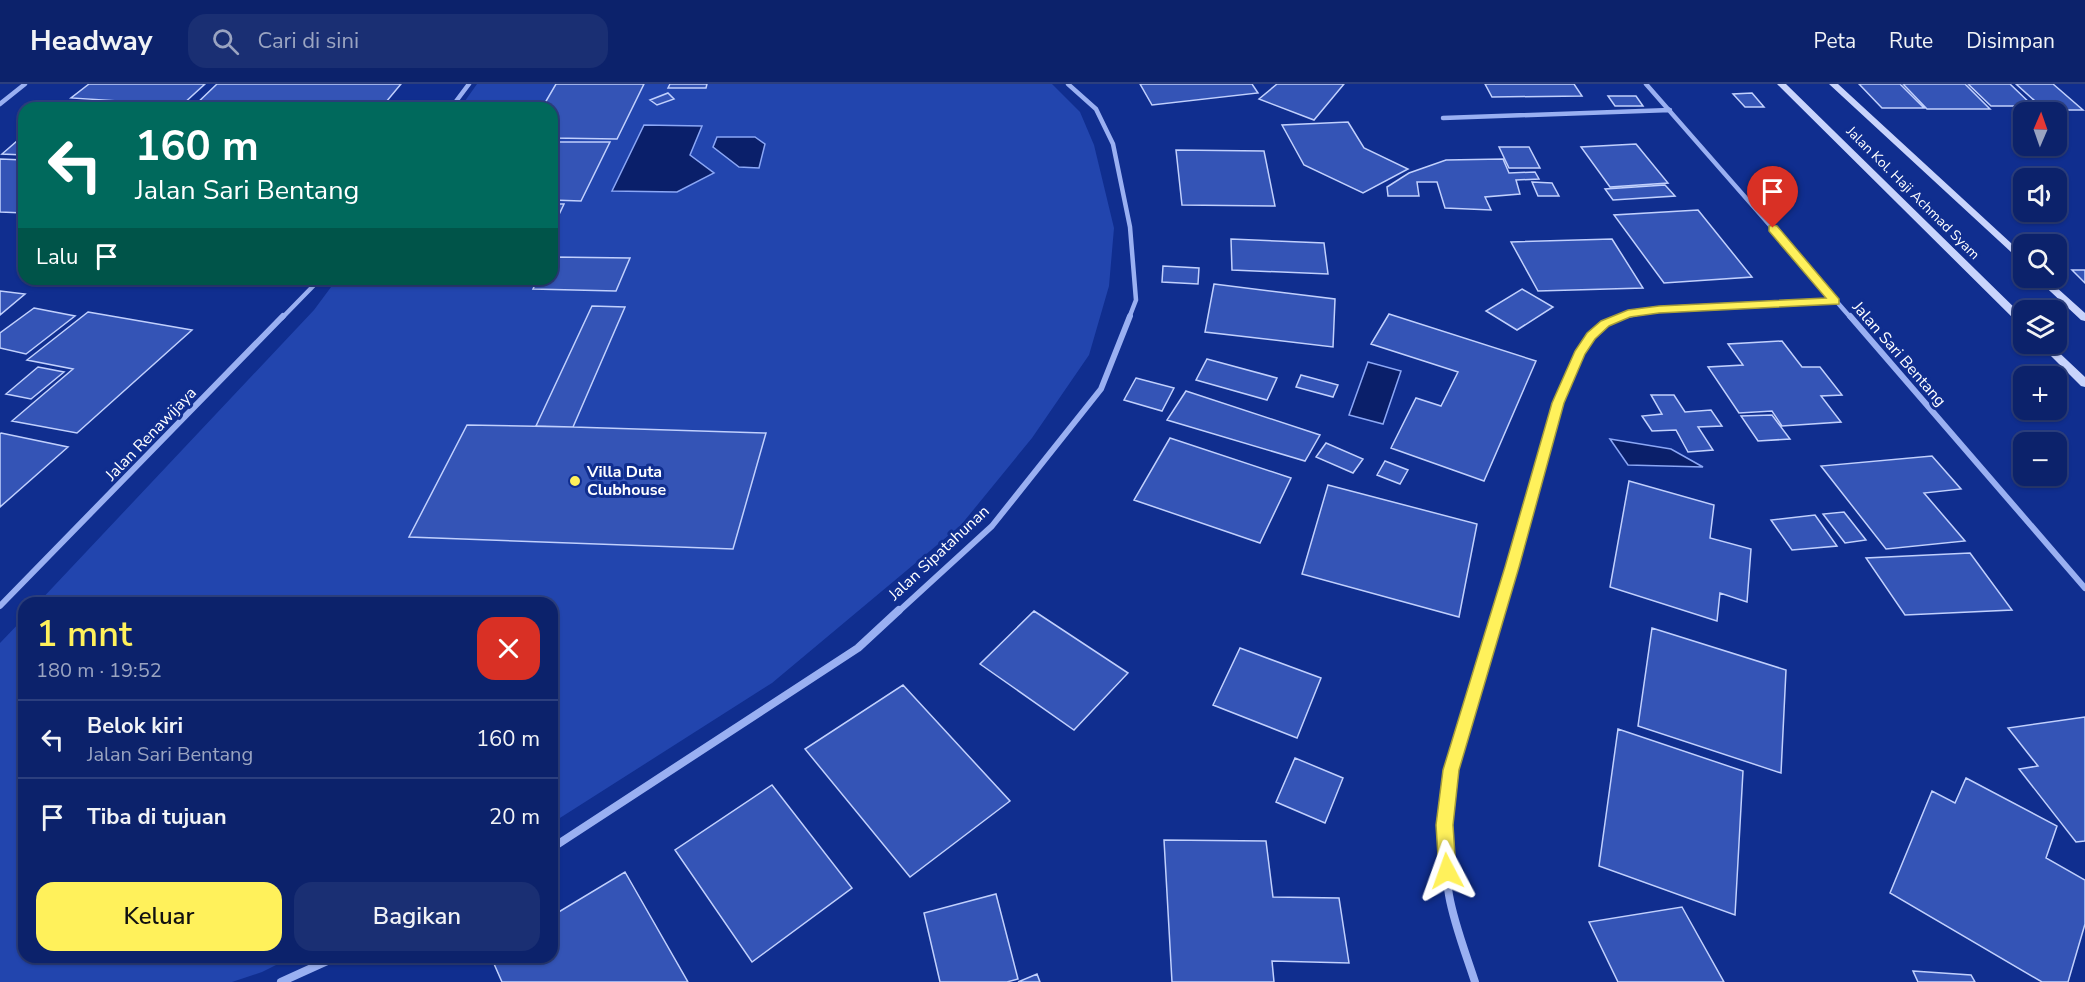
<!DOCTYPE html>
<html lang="id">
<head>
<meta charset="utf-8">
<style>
  :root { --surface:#0c226b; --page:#1a2f73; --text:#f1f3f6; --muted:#9aa4c1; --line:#2c3f7e; --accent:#fff15b }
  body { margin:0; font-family:"Nunito Sans",sans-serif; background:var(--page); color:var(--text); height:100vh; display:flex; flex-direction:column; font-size:22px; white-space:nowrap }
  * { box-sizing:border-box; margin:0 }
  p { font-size:20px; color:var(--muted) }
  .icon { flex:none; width:33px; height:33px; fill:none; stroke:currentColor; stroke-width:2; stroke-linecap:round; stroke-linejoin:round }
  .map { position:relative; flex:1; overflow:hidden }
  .details { position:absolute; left:18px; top:513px; width:540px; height:366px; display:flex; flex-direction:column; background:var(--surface); border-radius:18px; box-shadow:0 2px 4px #0004,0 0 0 2px var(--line) }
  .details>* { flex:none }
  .banner { position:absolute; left:18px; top:18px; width:540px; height:183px; border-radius:18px; box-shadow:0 2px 4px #0004,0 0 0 2px var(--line); background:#00695c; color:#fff; overflow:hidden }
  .needle { width:39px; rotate:2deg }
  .tools { position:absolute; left:2013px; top:18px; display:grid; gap:12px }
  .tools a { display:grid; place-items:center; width:54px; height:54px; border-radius:12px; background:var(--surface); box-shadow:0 2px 4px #0004,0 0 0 2px var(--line); font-size:30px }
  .pin { position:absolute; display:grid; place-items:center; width:51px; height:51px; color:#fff; margin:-62px -26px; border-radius:50% 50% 50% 0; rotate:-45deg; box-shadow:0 0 6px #0007 }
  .pin .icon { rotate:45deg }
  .me { position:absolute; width:66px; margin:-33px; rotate:356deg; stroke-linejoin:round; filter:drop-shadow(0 0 4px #0008) }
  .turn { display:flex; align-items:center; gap:21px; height:126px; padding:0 18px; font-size:27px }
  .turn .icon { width:78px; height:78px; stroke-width:2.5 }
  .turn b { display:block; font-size:42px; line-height:51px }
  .then { display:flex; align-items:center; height:57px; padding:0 18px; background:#0003; gap:12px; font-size:22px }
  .round { display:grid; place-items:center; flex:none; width:63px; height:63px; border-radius:18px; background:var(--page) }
  .overview { display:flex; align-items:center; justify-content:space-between; height:102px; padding:0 18px }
  h1 { font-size:36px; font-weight:600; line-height:45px; color:var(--accent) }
  .cta { display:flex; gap:12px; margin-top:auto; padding:12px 18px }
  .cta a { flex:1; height:69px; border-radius:18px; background:var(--accent); color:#111; font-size:24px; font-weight:600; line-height:69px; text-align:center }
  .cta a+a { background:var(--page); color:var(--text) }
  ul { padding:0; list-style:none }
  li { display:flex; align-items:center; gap:18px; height:78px; padding:0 18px; border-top:2px solid var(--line) }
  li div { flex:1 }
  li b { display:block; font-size:22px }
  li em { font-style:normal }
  header { display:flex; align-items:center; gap:36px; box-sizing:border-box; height:84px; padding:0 30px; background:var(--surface); border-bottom:2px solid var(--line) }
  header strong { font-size:28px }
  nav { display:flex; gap:33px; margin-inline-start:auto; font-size:21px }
  .search { width:420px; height:54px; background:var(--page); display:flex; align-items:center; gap:15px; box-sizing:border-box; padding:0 21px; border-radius:18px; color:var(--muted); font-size:22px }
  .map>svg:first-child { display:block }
</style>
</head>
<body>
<header>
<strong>Headway</strong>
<div class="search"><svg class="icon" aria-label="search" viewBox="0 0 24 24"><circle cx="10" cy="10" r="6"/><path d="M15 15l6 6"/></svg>Cari di sini</div>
<nav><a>Peta</a><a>Rute</a><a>Disimpan</a></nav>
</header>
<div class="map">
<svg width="2085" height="898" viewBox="0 0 2085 898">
  <rect width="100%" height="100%" fill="#102e8f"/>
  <!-- green -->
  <path fill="#2245ae" d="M477,0h575l28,28 14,33 20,83 -5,58 -20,69 -57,83 -71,87 -189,158 -220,140v-220h-514l276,-293 23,-31h215v-171h-92z
    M24,534v339h268l-30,15 -30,10h-232v-339z"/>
  <!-- water -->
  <path fill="#0a1f6a" stroke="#8ba7f6" stroke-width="1.5" d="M644,41l58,1 -12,29 24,18 -37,19 -65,-1z
    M717,53h38l10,7 -6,24 -20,-1 -26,-20z
    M1368,278l33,9 -18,53 -34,-9z
    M1610,355l61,10 32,18 -75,-2z"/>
  <!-- building -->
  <path fill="#3454b6" stroke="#c1d0fd" stroke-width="1.5" d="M89,0h116l-23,21 -111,-7z
    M217,0h184l-20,24h-189z
    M556,0h88l-27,55 -65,-1v-30h-10z
    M670,0h37l-1,4h-38z
    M1140,0h112l6,9 -106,12z
    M1277,0h67l-30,36 -55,-21z
    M1485,0h89l8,12 -90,1z
    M1859,0h41l24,24h-42z
    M1903,0h62l25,25h-63z
    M1968,0h42l23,22h-42z
    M2016,0h37l30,26h-38z
    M668,9l6,6 -17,6 -7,-5z
    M1752,9l12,14h-19l-12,-13z
    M1608,12h28l7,10h-28z
    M1348,38l16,26 44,21 -45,24 -59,-28 -22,-40z
    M24,51v20l-22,-1z
    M552,58h58l-29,59 -29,-1z
    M1636,60l32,39 -58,4 -29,-40z
    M1499,63h30l11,21h-31z
    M1176,66l88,1 11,55 -93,-1z
    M0,75l24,1v53l-24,-1z
    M1503,75l6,14 26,-1 4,7 -23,1 4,14 -35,3 6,13 -46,-2 -8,-26h-20l2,14h-31l-1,-9 22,-14 37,-13z
    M1532,98l20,1 7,13h-21z
    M1665,101l10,11 -62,4 -8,-11z
    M552,120h12l-9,19h-3z
    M1698,126l54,67 -88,6 -50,-68z
    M1231,155l93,4 4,31 -96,-4z
    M1612,155l31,49 -105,3 -27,-49z
    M552,173l78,1 -14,33 -83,-2 5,-10h14z
    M1163,182l36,2 -1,16 -36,-2z
    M2072,186h13v13z
    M1214,200l121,15 -2,48 -128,-15z
    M1522,205l31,18 -36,23 -31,-19z
    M0,207l25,3 -25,21z
    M592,222l33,1 -52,120 -37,-1z
    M34,224l41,8 -49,38 -26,-6v-15z
    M88,228l104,18 -115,103 -65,-12 61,-52 -46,-9z
    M1389,230l147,47 -52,120 -93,-33 25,-50 25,8 17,-34 -87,-28z
    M1782,257l20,26h18l22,28 -21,1 20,26 -59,4 -10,-15 -33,2 -31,-46 35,-2 -15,-21z
    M1207,275l70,19 -10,22 -71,-20z
    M38,283l26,5 -33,27 -25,-5z
    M1301,291l37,10 -5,12 -37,-10z
    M1136,294l38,10 -12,23 -38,-11z
    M1186,307l134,44 -15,26 -138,-41z
    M1651,311h23l11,17 26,-2 11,16 -24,1 15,23 -25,2 -12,-22 -24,1 -10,-15 20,-2z
    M1772,331l18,24 -32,2 -17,-25z
    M467,341l106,2 193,6 -33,116 -324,-12z
    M1,349l67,14 -68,60v-73z
    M1170,354l121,40 -31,65 -126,-43z
    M1326,359l37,16 -10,14 -37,-16z
    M1932,372l29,33 -37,4 41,48 -79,8 -65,-83z
    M1385,377l23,9 -8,14 -23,-9z
    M1629,397l85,24 -4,33 41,11 -4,53 -27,-9 -3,28 -107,-34z
    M1328,401l149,39 -18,93 -157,-43z
    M1844,428l22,28 -21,3 -22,-29z
    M1815,431l22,31 -45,4 -21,-30z
    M1970,469l42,57 -107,5 -39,-57z
    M1034,527l94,62 -54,57 -94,-66z
    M1652,544l134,42 -5,103 -143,-47z
    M1240,564l81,30 -24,60 -84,-33z
    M903,601l107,116 -100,76 -105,-128z
    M2085,633v124l-9,1 -57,-73 19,-3 -30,-38z
    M1618,645l125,42 -8,144 -136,-49z
    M1295,674l48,20 -18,45 -49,-21z
    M1966,694l91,48 -11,32 39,22v44l-17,58h-26l-152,-89 42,-102 23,12z
    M772,701l80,103 -100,74 -77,-112z
    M1164,756l102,1 7,56 66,1 10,65 -77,-2 2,21h-102z
    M625,788l63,110h-186l-11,-25h61v-41z
    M996,810l22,85 -11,3h-67l-16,-69z
    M1682,823l42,75h-106l-29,-60z
    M1913,887l58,4 4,7h-57z
    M1037,890l3,8h-22z"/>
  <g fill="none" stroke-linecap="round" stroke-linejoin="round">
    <!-- street-far2 -->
    <path stroke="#9ab0f2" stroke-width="4.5" d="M1068,0l28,25 17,35 17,83 6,73 -7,18
      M1646,0l205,234
      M0,20l25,-20
      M451,24l18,-24
      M1443,34l227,-8
      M282,234l38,-39
      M1618,234l41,-9 176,-8"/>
    <!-- street-far1 -->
    <path stroke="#9ab0f2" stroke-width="6" d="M1850,232l235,272
      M0,522l283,-290
      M898,528l94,-86 109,-137 29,-73
      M1499,528l59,-209 21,-49 12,-18 14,-13 17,-7"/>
    <!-- street -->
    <path stroke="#9ab0f2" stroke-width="8" d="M552,764l306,-200 41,-38
      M281,898l55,-25
      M1475,898c-9,-28 -21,-58 -26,-87 -17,-100 22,-192 51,-285"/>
    <!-- secondary -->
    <path fill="#c9d4fc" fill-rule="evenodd" d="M1777,0h9l238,233v9l-4,-1z
      M1829,0h9l186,171v9z
      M2036,194h10l39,35v8l-4,-1z
      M2039,260h11l35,33v10l-4,-1z"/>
  </g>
  <!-- route -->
  <path fill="#fff15b" stroke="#a69d3b" stroke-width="1.5" d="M1773,141l4,1 62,73v5l-180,9 -29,4 -21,9 -14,13 -10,15 -21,49 -45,164 -60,203 -6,55 3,46 -3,6 -6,2 -6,-2 -2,-6 -3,-46 7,-55 62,-203 47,-164 23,-52 12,-18 14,-12 27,-11 31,-4 167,-8 -57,-67v-5z"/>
  <!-- markers -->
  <circle fill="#fff15b" stroke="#102e8f" stroke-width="2" cx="575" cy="397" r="6"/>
  <g text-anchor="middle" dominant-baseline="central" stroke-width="6" stroke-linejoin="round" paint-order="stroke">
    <!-- far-street labels -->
    <g font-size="14" fill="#fff" stroke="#102e8f">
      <text transform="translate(1913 109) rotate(45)">Jalan Kol. Haji Achmad Syam</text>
    </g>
    <!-- street labels -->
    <g font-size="16" fill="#fff" stroke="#102e8f">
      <text transform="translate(1899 270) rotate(49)">Jalan Sari Bentang</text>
      <text transform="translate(151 350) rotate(-46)">Jalan Renawijaya</text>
      <text transform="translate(939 469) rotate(-43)">Jalan Sipatahunan</text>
    </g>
    <!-- poi labels -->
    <g font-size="16" font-weight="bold" fill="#fff" stroke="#102e8f" text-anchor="start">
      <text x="587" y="388">Villa Duta<tspan x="587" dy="18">Clubhouse</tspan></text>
    </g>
  </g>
</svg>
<div class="tools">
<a><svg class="needle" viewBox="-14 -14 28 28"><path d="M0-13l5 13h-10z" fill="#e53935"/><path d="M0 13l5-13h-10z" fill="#9aa4c1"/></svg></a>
<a><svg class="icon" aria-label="sound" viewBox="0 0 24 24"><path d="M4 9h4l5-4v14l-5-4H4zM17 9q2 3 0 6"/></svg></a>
<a><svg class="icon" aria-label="search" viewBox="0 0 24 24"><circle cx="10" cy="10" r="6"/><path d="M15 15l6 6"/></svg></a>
<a><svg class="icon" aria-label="layers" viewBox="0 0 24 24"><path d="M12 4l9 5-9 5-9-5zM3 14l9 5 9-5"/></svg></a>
<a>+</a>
<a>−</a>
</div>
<div class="pin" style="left:1773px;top:144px;background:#d93025"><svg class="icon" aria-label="arrive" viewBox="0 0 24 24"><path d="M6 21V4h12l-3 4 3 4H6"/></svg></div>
<svg class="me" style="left:1447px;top:787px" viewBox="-20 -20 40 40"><path d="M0-17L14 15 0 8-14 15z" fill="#fff15b" stroke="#fff" stroke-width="4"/></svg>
<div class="banner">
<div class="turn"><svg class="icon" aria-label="left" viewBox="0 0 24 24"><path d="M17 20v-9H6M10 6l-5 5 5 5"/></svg><div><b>160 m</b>Jalan Sari Bentang</div></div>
<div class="then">Lalu<svg class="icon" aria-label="arrive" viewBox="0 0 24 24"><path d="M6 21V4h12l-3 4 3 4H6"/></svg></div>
</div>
<section class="details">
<div class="overview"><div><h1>1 mnt</h1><p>180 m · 19:52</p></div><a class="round" style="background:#d93025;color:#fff"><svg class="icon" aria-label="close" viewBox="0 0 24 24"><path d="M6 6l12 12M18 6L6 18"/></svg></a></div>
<ul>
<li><svg class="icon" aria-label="left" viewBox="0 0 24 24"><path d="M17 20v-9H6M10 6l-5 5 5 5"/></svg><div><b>Belok kiri</b><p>Jalan Sari Bentang</p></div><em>160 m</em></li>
<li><svg class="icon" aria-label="arrive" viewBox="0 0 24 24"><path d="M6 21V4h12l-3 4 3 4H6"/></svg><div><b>Tiba di tujuan</b></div><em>20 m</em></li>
</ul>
<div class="cta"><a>Keluar</a><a>Bagikan</a></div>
</section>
</div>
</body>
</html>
